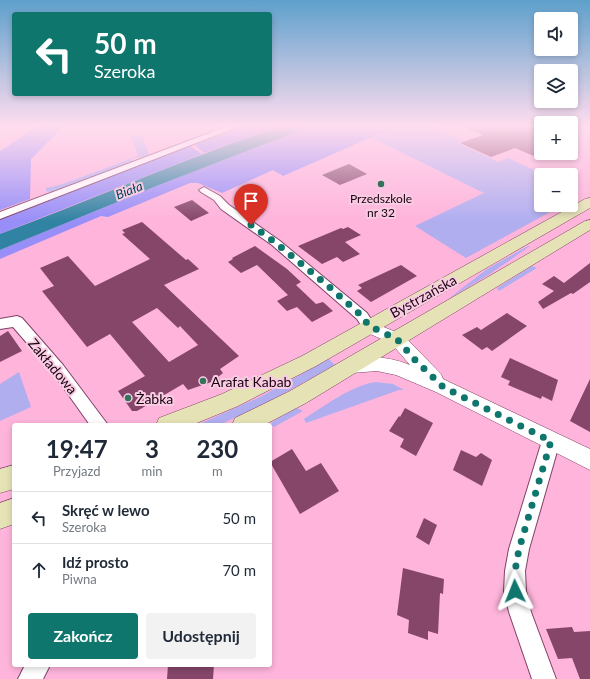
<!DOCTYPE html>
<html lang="pl">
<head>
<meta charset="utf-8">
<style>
  :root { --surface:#fff; --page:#f2f2f3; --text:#1f2937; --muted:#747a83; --line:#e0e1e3; --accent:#0f766e }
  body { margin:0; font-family:Lato,sans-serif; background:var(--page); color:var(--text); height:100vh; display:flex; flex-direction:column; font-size:15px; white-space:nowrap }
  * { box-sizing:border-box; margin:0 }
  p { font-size:13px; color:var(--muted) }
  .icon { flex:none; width:22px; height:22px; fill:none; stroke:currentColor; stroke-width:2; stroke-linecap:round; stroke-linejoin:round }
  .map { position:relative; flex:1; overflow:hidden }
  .panel { position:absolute; left:12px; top:423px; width:260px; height:244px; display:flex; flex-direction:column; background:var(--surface); border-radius:4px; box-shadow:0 2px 6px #0003 }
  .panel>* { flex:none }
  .hud { position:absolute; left:12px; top:12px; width:260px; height:84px; border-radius:4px; box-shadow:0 2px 6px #0003; background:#0f766e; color:#fff; overflow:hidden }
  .fabs { position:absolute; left:534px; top:12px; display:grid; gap:8px }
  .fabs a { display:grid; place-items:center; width:44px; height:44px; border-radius:4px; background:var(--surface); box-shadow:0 2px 6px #0003; font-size:20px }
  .pin { position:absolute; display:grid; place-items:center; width:34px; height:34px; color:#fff; margin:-41px -17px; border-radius:50% 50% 50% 0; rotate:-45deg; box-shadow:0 0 4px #0007 }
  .pin .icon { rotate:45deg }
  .me { position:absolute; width:44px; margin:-22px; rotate:358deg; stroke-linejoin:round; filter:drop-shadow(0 0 3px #0008) }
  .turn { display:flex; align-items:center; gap:14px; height:84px; padding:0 16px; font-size:18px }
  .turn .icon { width:52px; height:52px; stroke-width:2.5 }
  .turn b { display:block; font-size:28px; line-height:34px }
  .eta { display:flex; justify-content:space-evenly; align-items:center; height:68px; text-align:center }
  .eta b { font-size:24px; font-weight:700; line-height:28px }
  .action { display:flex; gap:8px; margin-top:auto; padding:8px 16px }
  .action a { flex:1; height:46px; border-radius:4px; background:var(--accent); color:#fff; font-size:16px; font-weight:700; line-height:46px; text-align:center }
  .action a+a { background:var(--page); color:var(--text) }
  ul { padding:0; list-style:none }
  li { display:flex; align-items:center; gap:12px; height:52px; padding:0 16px; border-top:1px solid var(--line) }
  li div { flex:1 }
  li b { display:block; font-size:15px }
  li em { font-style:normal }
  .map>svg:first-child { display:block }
</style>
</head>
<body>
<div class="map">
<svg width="590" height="679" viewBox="0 0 590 679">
  <rect width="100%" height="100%" fill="#feb4db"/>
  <!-- green -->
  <path fill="#b1aef0" d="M397,126h33l33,15 -5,2 40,19 10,-4 37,17h-4v30h22l-97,53 -51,-32 69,-33 -112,-55z
    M142,135l7,20c-6,2 -12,2 -18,4l1,2 -81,31 -5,-1v-3l17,-4 75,-28 -7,-20z
    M528,246h2l-40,28 -42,25 39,-30z
    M532,266l5,2 -38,23 -2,-3z
    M329,359l6,6 -70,39 -46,21h-22l63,-28z
    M19,372l12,35 -31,14v-37z
    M375,382l18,2 11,6h-5l-93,33 -2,-4c22,-14 45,-32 71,-37z
    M297,408l6,3 -29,16 -3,-2 1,-3z"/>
  <!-- forest -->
  <path fill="#988ef8" d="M38,126h26l-33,33 -1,40 -30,11v-59z
    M242,126h41l-79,27 -9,-8z
    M312,126h85l-114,50 -10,-6 -51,23 -24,-10h-8l-82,34 -7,-1 -101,43v-9l159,-65z
    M190,146l12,8 -202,80v-15z"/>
  <!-- water -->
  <path fill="#3083a2" d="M283,126h29l-153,59 -159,65v-16c95,-35 187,-77 283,-108z"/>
  <!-- building -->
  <path fill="#85466a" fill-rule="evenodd" d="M463,126h78v33l-26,-11 -24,9 -31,-14 23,-8z
    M349,164l18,10 -27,11 -18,-10z
    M192,200l17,13 -18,8 -17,-14z
    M142,222l44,38 2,-1 11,10 -35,16 75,71 -19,13 3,4 -5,4 2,2 -32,11 -5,-6 -46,27h-5l-14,-20 27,-15 -35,-42 -23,13 -45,-56 12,-5 -14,-18 28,-12 27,30 55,-27 -28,-25 3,-1 -3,-3zM157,308l21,20 2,-2 18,19 -29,17 -37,-40z
    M348,227l13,8 -16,7 15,12 -17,8 -6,-5 -15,7 -24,-18 43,-18 2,1z
    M255,246l32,23 14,13 -5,3 20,19 7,-2 10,9 -21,11 -15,-15 -10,4 -10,-10 11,-6 -31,-30 -16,8 -13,-11 5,-3 -1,-1z
    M590,263v19l-17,12 -2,-1 -28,16 -5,-7 16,-11 -12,-7 12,-8 10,7z
    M401,265l16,11 -46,26 -14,-11 5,-3 -4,-3z
    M507,313l20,13 -35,25 -5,-4 -5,3 -20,-15 15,-8 4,3z
    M8,331l14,20 -22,11v-26z
    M510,358l48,22 -6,21 -10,-5 -1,3 -33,-14 2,-4 -9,-4z
    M590,379v53l-20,-11z
    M405,408l28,15 -17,33 -16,-9 4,-8 -15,-8 10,-15 1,1z
    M292,449l14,22 15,-8 18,28 -39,23 -30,-52z
    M461,450l15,7 5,-4 11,7 -10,26 -29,-16z
    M424,518l13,7 -8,20 -13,-8z
    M403,568l41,11 -1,15 -3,-1 -2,41 -10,-3v9l-20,-7 1,-13 -12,-5z
    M572,627l2,5 16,-1v48h-10l-8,-21 -14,1 -12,-30z
    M168,665h46l-1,14h-46z"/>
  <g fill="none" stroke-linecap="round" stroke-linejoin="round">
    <!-- minor casing -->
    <g stroke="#814166" stroke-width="2">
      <path id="minor" d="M228,126h12l-240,93v-7z
        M204,187l16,9 9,9 51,36 87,72 9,14 -2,3 -5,2 -5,-2 -7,-11 -85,-74 -51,-36 -7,-9 -13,-8 -2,-2z
        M17,316l5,2 41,47 45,60h-18l-37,-52 -40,-46 -13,2v-10z
        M551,433l6,3 3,5 -31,108 -4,22 1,20 5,21 25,67h-24l-23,-67 -5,-21 1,-20 4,-22 33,-108 3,-5z
        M25,665h25l-7,14h-25z"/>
    </g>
    <!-- tertiary casing -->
    <g stroke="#814166" stroke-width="1">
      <path id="tertiary" d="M369,321l34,14 38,39 2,5 147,70v21l-154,-78 -40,-17 -19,-4 -26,2 -6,-2 -3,-5 3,-5c20,-7 45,-4 65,4l-19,-22 -28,-12 -2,-4 2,-4z"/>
    </g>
    <!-- secondary casing -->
    <g stroke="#814166" stroke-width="1">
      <path id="secondary" d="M590,198v10l-274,158 -78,40 -46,19h-36l3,-7 63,-24 80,-38 283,-157z
        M590,220v10l-284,173 -42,22h-32l3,-7 55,-27 295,-170z
        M14,465v24l-14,4v-24z
        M14,498v26l-14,5v-26z"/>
    </g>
    <!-- minor -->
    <use href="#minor" fill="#fff" fill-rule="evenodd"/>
    <!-- tertiary -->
    <use href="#tertiary" fill="#fff" fill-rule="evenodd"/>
    <!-- secondary -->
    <use href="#secondary" fill="#e5e3b5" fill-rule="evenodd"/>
  </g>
  <!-- sky -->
  <linearGradient id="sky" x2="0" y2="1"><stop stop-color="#5ea0cc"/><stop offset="0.57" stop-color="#ffddef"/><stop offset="1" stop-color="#ffddef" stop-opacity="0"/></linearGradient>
  <rect width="590" height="221" fill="url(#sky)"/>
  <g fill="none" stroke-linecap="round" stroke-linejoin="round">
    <!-- route -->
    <path stroke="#0f766e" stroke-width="7" stroke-dasharray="0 12.6" d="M251,225l25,18 50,41 36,32 7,10 28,13 17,20 29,28 108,54 -32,108 -4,22v20"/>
  </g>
  <!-- markers -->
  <g fill="#36715a" stroke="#f9cce3" stroke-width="1.5">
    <circle cx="381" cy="184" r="4"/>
    <circle cx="203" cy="381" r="4"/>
    <circle cx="128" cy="398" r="4"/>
  </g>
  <g text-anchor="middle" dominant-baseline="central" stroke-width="4" stroke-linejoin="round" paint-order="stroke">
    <!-- far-poi labels -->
    <g font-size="12" fill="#190310" stroke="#f9cce3">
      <text x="381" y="198">Przedszkole<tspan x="381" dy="14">nr 32</tspan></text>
    </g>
    <!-- far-water labels -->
    <g font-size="13" font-style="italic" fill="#00475e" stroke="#f9cce3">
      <text transform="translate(129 190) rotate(-21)">Biała</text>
    </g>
    <!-- street labels -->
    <g font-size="14" fill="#190310" stroke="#f9cce3">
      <text transform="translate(423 296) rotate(-29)">Bystrzańska</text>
      <text transform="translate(53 366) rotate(50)">Zakładowa</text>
    </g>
    <!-- poi labels -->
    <g font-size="14" fill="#190310" stroke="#f9cce3" text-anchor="start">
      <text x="211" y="381">Arafat Kabab</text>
      <text x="136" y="398">Żabka</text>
    </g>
  </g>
</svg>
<div class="fabs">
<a><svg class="icon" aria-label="sound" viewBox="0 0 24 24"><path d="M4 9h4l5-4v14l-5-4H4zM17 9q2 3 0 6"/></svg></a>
<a><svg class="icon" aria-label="layers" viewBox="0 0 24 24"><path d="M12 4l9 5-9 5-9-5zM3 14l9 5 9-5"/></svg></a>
<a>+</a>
<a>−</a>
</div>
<div class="pin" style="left:251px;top:225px;background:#d93025"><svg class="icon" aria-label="arrive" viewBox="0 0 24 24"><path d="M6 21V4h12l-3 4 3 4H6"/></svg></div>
<svg class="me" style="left:515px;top:591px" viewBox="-20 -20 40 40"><path d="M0-17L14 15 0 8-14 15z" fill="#0f766e" stroke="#fff" stroke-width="4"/></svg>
<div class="hud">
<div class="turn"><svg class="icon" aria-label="left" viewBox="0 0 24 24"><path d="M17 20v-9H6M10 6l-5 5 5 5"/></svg><div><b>50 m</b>Szeroka</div></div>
</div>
<section class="panel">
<div class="eta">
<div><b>19:47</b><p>Przyjazd</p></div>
<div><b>3</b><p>min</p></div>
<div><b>230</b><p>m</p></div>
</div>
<ul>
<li><svg class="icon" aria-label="left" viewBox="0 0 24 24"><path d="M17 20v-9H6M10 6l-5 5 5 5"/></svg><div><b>Skręć w lewo</b><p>Szeroka</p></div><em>50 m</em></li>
<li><svg class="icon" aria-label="ahead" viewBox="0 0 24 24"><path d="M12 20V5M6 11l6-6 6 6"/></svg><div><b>Idź prosto</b><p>Piwna</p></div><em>70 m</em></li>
</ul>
<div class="action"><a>Zakończ</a><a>Udostępnij</a></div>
</section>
</div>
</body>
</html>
